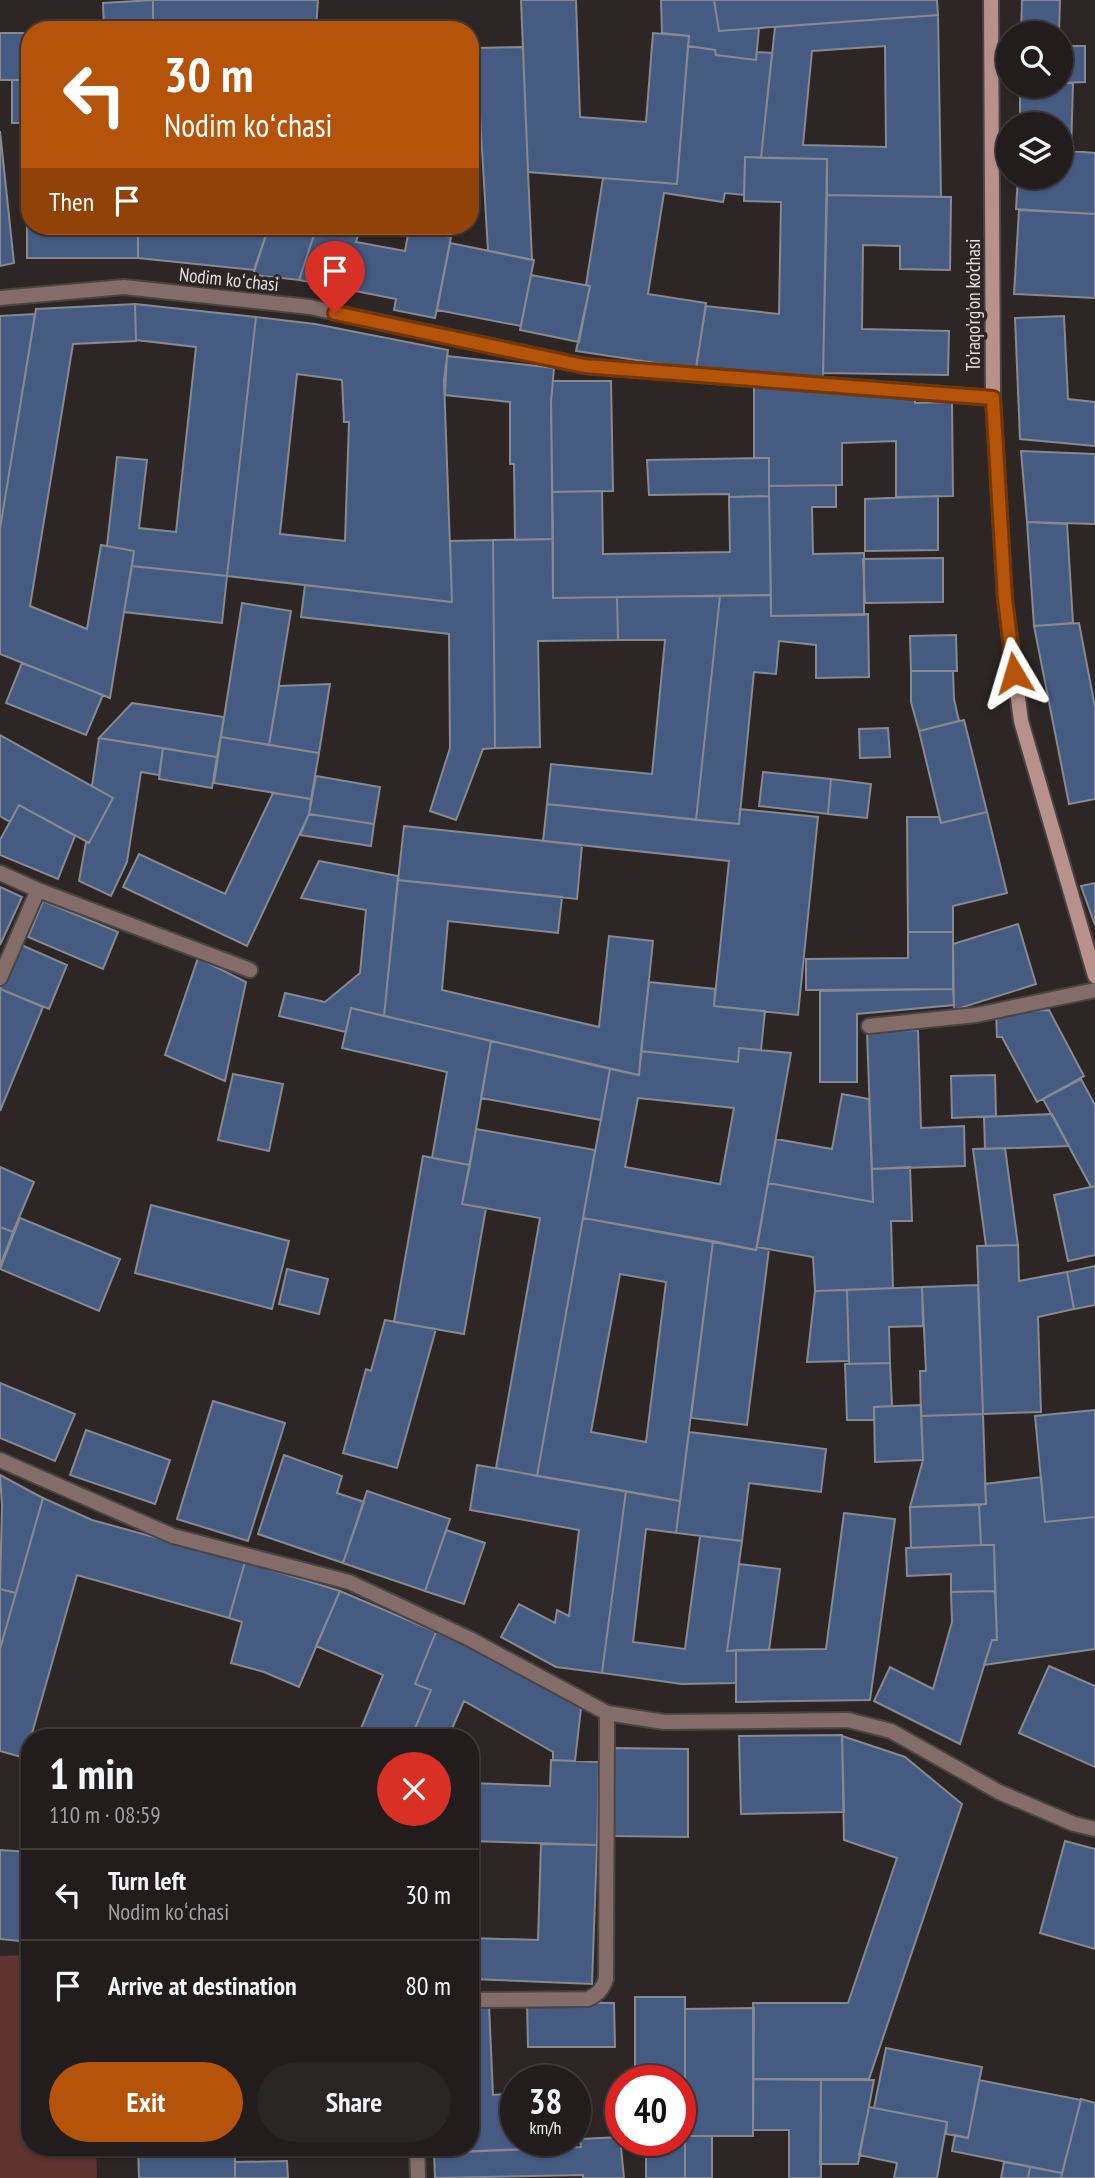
<!DOCTYPE html>
<html lang="en">
<head>
<meta charset="utf-8">
<style>
  :root { --surface:#221c1c; --page:#2a2525; --text:#f1f3f6; --muted:#a2a1a3; --line:#3f3a3b; --accent:#b45309 }
  body { margin:0; font-family:"PT Sans Narrow",sans-serif; background:var(--page); color:var(--text); height:100vh; display:flex; flex-direction:column; font-size:26px; white-space:nowrap }
  * { box-sizing:border-box; margin:0 }
  p { font-size:23px; color:var(--muted) }
  .icon { flex:none; width:38px; height:38px; fill:none; stroke:currentColor; stroke-width:2; stroke-linecap:round; stroke-linejoin:round }
  .map { position:relative; flex:1; overflow:hidden }
  .panel { position:absolute; left:21px; top:1729px; width:458px; height:427px; display:flex; flex-direction:column; background:var(--surface); border-radius:28px; box-shadow:0 2px 5px #0004,0 0 0 2px var(--line) }
  .panel>* { flex:none }
  .top-card { position:absolute; left:21px; top:21px; width:458px; height:214px; border-radius:28px; box-shadow:0 2px 5px #0004,0 0 0 2px var(--line); background:#b45309; color:#fff; overflow:hidden }
  .tools { position:absolute; left:996px; top:21px; display:grid; gap:14px }
  .tools a { display:grid; place-items:center; width:77px; height:77px; border-radius:50%; background:var(--surface); box-shadow:0 2px 5px #0004,0 0 0 2px var(--line); font-size:35px }
  .speed { position:absolute; left:500px; top:2065px; display:flex; gap:14px; font-size:35px; font-weight:700; text-align:center }
  .speed>* { display:grid; place-content:center; width:91px; height:91px; border-radius:50%; background:var(--surface); box-shadow:0 2px 5px #0004,0 0 0 2px var(--line); line-height:1 }
  .speed small { font-size:18px; font-weight:400 }
  .speed .limit { border:10px solid #d22; background:#fff; color:#111 }
  .pin { position:absolute; display:grid; place-items:center; width:60px; height:60px; color:#fff; margin:-72px -30px; border-radius:50% 50% 50% 0; rotate:-45deg; box-shadow:0 0 7px #0007 }
  .pin .icon { rotate:45deg }
  .me { position:absolute; width:77px; margin:-38px; rotate:353deg; stroke-linejoin:round; filter:drop-shadow(0 0 5px #0008) }
  .turn { display:flex; align-items:center; gap:24px; height:147px; padding:0 28px; font-size:32px }
  .turn .icon { width:91px; height:91px; stroke-width:2.5 }
  .turn b { display:block; font-size:49px; line-height:60px }
  .then { display:flex; align-items:center; height:66px; padding:0 28px; background:#0003; gap:14px; font-size:26px }
  .round { display:grid; place-items:center; flex:none; width:74px; height:74px; border-radius:37px; background:var(--page) }
  .headline { display:flex; align-items:center; justify-content:space-between; height:119px; padding:0 28px }
  h1 { font-size:42px; font-weight:800; line-height:52px }
  .primary-button { display:flex; gap:14px; margin-top:auto; padding:14px 28px }
  .primary-button a { flex:1; height:80px; border-radius:42px; background:var(--accent); color:#fff; font-size:28px; font-weight:800; line-height:80px; text-align:center }
  .primary-button a+a { background:var(--page); color:var(--text) }
  ul { padding:0; list-style:none }
  li { display:flex; align-items:center; gap:21px; height:91px; padding:0 28px; border-top:2px solid var(--line) }
  li div { flex:1 }
  li b { display:block; font-size:26px }
  li em { font-style:normal }
  .map>svg:first-child { display:block }
</style>
</head>
<body>
<div class="map">
<svg width="1095" height="2178" viewBox="0 0 1095 2178">
  <rect width="100%" height="100%" fill="#2d2625"/>
  <!-- green -->
  <path fill="#5f332f" d="M30,1955v192h66l1,31h-97v-222z"/>
  <!-- building -->
  <path fill="#465b82" stroke="#868990" stroke-width="2" fill-rule="evenodd" d="M153,0h165l-2,28 -86,-4v6h-77z
    M153,0v30h-49l-1,-27z
    M521,0h55l4,117 66,5 7,-89 36,3 -12,148 -149,-12z
    M661,0h53l5,31 40,-3 -3,32 -40,-5 -1,-5 -27,-4 1,-10 -27,-3z
    M714,0h223l1,15 -219,16z
    M1022,0h38l-1,33h-38z
    M938,15l3,182 -114,-2v-36l-66,-1 14,-131zM885,46l1,101 -83,-2 9,-94z
    M0,33h30v47h-30z
    M688,46l27,4 1,5 40,5 1,-8 15,1 -11,105 -16,-1 -1,38 -19,-2 -2,9 -59,-9 -16,101 58,9 -10,66 -120,-18 14,-65 -4,-1 17,-107 74,6z
    M1060,46h25v36l-25,1z
    M523,47l5,125 4,88 -44,-9 -12,-203z
    M476,48l3,49h-8v-48z
    M12,80h18v43h-18z
    M1060,83h13l-2,68 -11,-1v-26h-40v-38h40z
    M0,131l14,132 -14,3z
    M1060,150l35,3v61l-79,-5 2,-32h42z
    M745,157l82,2 -4,221 -127,-13 10,-61 73,8 2,-112 -37,-1z
    M827,195l124,2 -1,73 -50,-1v-23l-37,-1 -1,84 87,2 -1,44 -125,-2z
    M27,199h3v27h108v32h-111z
    M1019,210l76,4v84l-81,-4z
    M138,226h131l-15,44 -116,-12z
    M269,226h48l-18,54 -46,-5z
    M317,226h44l-5,16 49,9 4,-22 42,8 -16,81 -41,-8 2,-11 -97,-19z
    M450,243l84,17 -13,66 -84,-16z
    M531,275l59,11 -11,56 -59,-12z
    M135,304l121,13 -29,259 -95,-10 2,-15 -27,-5 10,-89 30,3 -8,68 37,4 20,-185 -60,-7z
    M135,304l1,37 -63,3 -43,262 57,23 14,-84 33,6 -24,147 -110,-44v-125l36,-220z
    M35,314l-35,215v-213z
    M1064,316l4,83 27,3v44l-75,-7 -5,-121z
    M256,317l59,7 133,26 -4,30 8,222 -225,-26zM297,374l45,6 2,42h5l-4,119 -65,-7z
    M447,356l107,12 -3,34 2,137 -38,1 -1,-76h-4v-62l-65,-7z
    M553,381h58l2,110 -61,1 -1,-90z
    M754,384l161,12v7l37,-1 1,94 -57,1v-56l-54,2v42l-73,1v-28h-15z
    M1021,451l74,3v70l-68,-2z
    M769,458v38l-40,1v-3l-80,1 -2,-35z
    M836,485v22h-24l1,47 51,-1v62l-93,1 -2,-130z
    M602,491l1,63 127,-2 -1,-55 40,-1 2,99 -218,3 -1,-106z
    M938,496v54l-73,1v-52z
    M1027,522l40,2 6,99 -39,3z
    M553,539v59l64,-1 1,43 -80,1 2,106 -45,1 -2,-208z
    M493,540l2,208 -12,1 -27,71 -26,-9 20,-63 -1,-114 -148,-17 4,-32 147,17 -2,-61z
    M943,558v44l-78,1 -2,-44z
    M132,566l95,10 -5,47 -98,-11z
    M771,595v21l97,-2 1,63 -53,1v-33l-37,-4 -3,33 -22,-2 -15,152 -43,-4 24,-224z
    M720,596l-24,224 -149,-16 4,-40 101,10 13,-134h-47l-1,-43z
    M242,603l49,8 -22,134 -48,-8z
    M1079,623l16,84v92l-26,5 -35,-178z
    M956,635l1,36h-46l-1,-35z
    M22,663l81,32 -17,40 -80,-32z
    M911,671h42l1,28 5,22 -40,10 -8,-29z
    M330,684l-11,69 -50,-8 10,-59z
    M132,703l92,14 -7,40 -118,-19z
    M964,720l23,92 -46,11 -22,-92z
    M888,728l2,29 -30,1 -1,-29z
    M0,735l113,63 -24,45 -70,-38 -9,17 -10,-6z
    M221,737l98,16 -8,46 -97,-16z
    M99,738l64,10 -4,27 -18,-3 -14,90 -16,34 -32,-15 7,-39 3,1 24,-45 -21,-12z
    M163,748l54,9 -5,31 -53,-9z
    M763,772l68,7 -3,35 -69,-8z
    M316,776l64,11 -6,37 -65,-10z
    M831,779l40,5 -4,34 -39,-4z
    M273,793l38,6 -2,15 -62,132 -124,-59 16,-33 86,40z
    M547,804l192,20 1,-15 78,8 -20,198 -84,-9 15,-145 -186,-20z
    M19,805l56,31 -17,43 -58,-24v-15z
    M987,812l20,81 -54,13v26h-45l-1,-115h32l2,6z
    M309,814l65,10 -3,22 -71,-11z
    M404,826l178,19 -5,54 -179,-19z
    M319,861l79,15 -14,140 -33,-8 -5,24 -67,-16 6,-23 40,9 35,-29 6,-63 -65,-12z
    M398,880l164,17 -4,36 -110,-12 -6,69 157,37 10,-91 44,5 -14,134 -255,-59z
    M1095,883v42l-14,-39z
    M0,887l22,10 -22,48z
    M43,901l75,31 -15,37 -75,-32z
    M1018,924l18,60 -82,26 -1,-66z
    M908,932h45v57l-147,1v-31l102,-1z
    M19,944l48,21 -18,44 -49,-20z
    M198,958l48,24 -21,99 -60,-26z
    M649,982l66,7 -1,17 51,5 -4,39 -22,-2 -1,14 -97,-11z
    M0,989l43,18 -43,104z
    M953,989l1,16 -97,9v68h-37v-91z
    M351,1008l140,33 -21,124 -38,-7 15,-86 -105,-24z
    M1049,1010l35,66 -47,26 -35,-65h-5l-1,-25z
    M918,1030l3,98 43,-2 1,40 -93,3 -5,-137z
    M491,1041l119,28 -9,51 -120,-22z
    M739,1048l52,5 -35,197 -173,-32 27,-149 29,6 2,-24 97,11zM638,1098l96,10 -14,76 -95,-17z
    M233,1074l50,10 -14,67 -51,-11z
    M995,1075l1,41 -44,2 -1,-42z
    M1081,1079l14,26v81l-4,1 -48,-88z
    M842,1094l27,5 4,103 -105,-19 8,-44 56,10z
    M1052,1114l17,32 -84,3 -1,-32z
    M476,1129l119,21 -58,326 -41,-8 44,-250 -78,-14z
    M1005,1148l13,97 -32,1 -13,-97z
    M423,1156l47,9 -8,39 24,4 -22,126 -70,-12z
    M0,1167l34,15 -21,50 -13,-5z
    M910,1167l2,54h-21l2,67 -78,3 -2,-34 -56,-10 11,-64 105,19 -1,-33z
    M1095,1186v69l-27,6 -14,-66z
    M151,1205l138,36 -17,68 -137,-36z
    M20,1218l100,41 -21,52 -99,-42z
    M583,1218l130,23 -33,260 -143,-25zM620,1274l46,8 -20,160 -55,-10z
    M0,1227l13,5 -13,34z
    M713,1241l43,9 1,-3 12,2 -22,176 -56,-7z
    M1018,1245l1,36 48,-9 7,37 -36,8 3,95 -58,2 -6,-168z
    M1095,1266v39l-21,4 -7,-37z
    M287,1269l41,10 -9,35 -40,-10z
    M978,1285l5,129 -62,2 -1,-45h6l-4,-84z
    M922,1287l1,39 -34,1 1,36 -41,1 -2,-74z
    M847,1290l2,71 -42,1 8,-71z
    M385,1320l51,9 -39,139 -54,-15 23,-84 5,2z
    M890,1363l2,43 -18,1v13h-27l-2,-56z
    M0,1383l75,31 -20,47 -55,-23z
    M213,1401l72,22 -37,118 -71,-22z
    M921,1405l2,55 -48,2 -1,-55z
    M1095,1410v107l-50,5 -10,-106z
    M983,1414l3,90 -76,3 13,-47 -2,-44z
    M86,1430l84,30 -15,44 -85,-29z
    M689,1432l137,17 -5,43 -72,-9 -7,58 -66,-8z
    M284,1455l58,21 -5,17 27,9 -21,61 -85,-29z
    M477,1465l149,26 -24,182 -46,-6 -55,-30 18,-33 36,19 2,-13 12,6 10,-86 -109,-20z
    M0,1475l43,23 -27,95 -16,-4 2,-83z
    M1041,1477l4,45 50,-5v132l-111,16 8,-25h5l-3,-95h-13l-2,-40 7,-1 -1,-20z
    M367,1491l83,28 -25,72 -82,-28z
    M626,1491l54,10 -4,32 -30,-4 -13,113 52,7 15,-113 42,5 -15,110 9,-1v33l-54,1 -80,-11z
    M43,1498l49,22 153,42 -16,56 -152,-43 -52,183 -25,-7v-102z
    M979,1505l2,40 -70,3 -1,-41z
    M844,1513l51,6 -25,181 -134,2v-52l90,-1z
    M446,1530l39,13 -21,61 -39,-13z
    M981,1545h13l1,46 -44,1v-18l-44,2 -1,-28z
    M245,1562l95,29 -41,96 -35,-15 -33,-9 11,-41 -13,-4z
    M739,1564l41,5 -11,81 -42,1z
    M0,1589l16,4 -16,56z
    M340,1591l96,41 -21,52 16,6 -20,48h-54l26,-63 -67,-29z
    M995,1591l2,49h-5l-32,104 -86,-43 16,-34 43,22 19,-67 -1,-30z
    M436,1632l40,17 105,59 -6,53 -22,-1v-8l-89,-51 -16,37h-37l20,-48 -16,-6z
    M1049,1666l46,20v81l-76,-34z
    M842,1735l2,77 -103,2 -2,-78z
    M842,1736l63,21 57,47 -93,275h-116v-76h95l49,-145 -53,-18z
    M613,1748l75,1v88l-75,-1z
    M551,1760l48,2 -2,83 -126,-4v-58l79,3z
    M1065,1841l30,8v100l-55,-16z
    M541,1844l56,1 -5,139 -121,-5v-41l67,2z
    M0,1850l30,2v90l-30,-3z
    M635,1997h50v128h-4v-44h-46z
    M527,2002l87,1 1,44h-87z
    M489,2005l4,90 23,-2v47h50v7l-132,6 -1,-6h38v-141z
    M754,2008l-1,128h-68v-127z
    M886,2048l96,19 -14,71 -22,-4 1,-12 -73,-14z
    M753,2079l68,1v98h-32v-48h-36z
    M821,2080h53l-16,84h-38z
    M979,2080l102,20 -19,73 -110,-22 3,-16 13,3z
    M1081,2099l14,4v75h-34z
    M869,2107l78,15 -10,56h-43l3,-15 -38,-8z
    M681,2125h4v53h-39v-38h35z
    M685,2136h27v42h-27z
    M620,2137l4,41h-41v-3l-148,3 -1,-25 147,-6 -1,-8z
    M138,2147h51v9l46,-2v24h-96z
    M287,2161l1,17h-53v-16z
    M1004,2162l26,5 -2,11h-27z
    M1030,2167l32,6 -1,5h-33z"/>
  <g fill="none" stroke-linecap="round" stroke-linejoin="round">
    <!-- lane casing -->
    <g stroke="#4a4443" stroke-width="18">
      <path id="lane" d="M869,1026l107,-11 119,-25"/>
    </g>
    <!-- street casing -->
    <g stroke="#4a4443" stroke-width="18">
      <path id="street" d="M0,298l124,-11 186,20 275,59 408,32
        M0,873l38,17 212,80
        M0,978l38,-88
        M0,1460l173,76 176,46 121,57 137,74 57,9 184,-2 43,11 108,61 75,32 21,5
        M471,2000l117,-1c10,-5 14,-9 18,-20l1,-266
        M417,2147l1,31"/>
    </g>
    <!-- secondary casing -->
    <g stroke="#4a4443" stroke-width="18">
      <path id="secondary" d="M991,0l2,398 12,201 16,122 74,255"/>
    </g>
    <!-- lane -->
    <use href="#lane" stroke="#846c69" stroke-width="14"/>
    <!-- street -->
    <use href="#street" stroke="#846c69" stroke-width="14"/>
    <!-- secondary -->
    <use href="#secondary" stroke="#b8918d" stroke-width="14"/>
  </g>
  <g fill="none" stroke-linecap="round" stroke-linejoin="round">
    <!-- route casing -->
    <g stroke="#753606" stroke-width="18">
      <path id="route" d="M335,313l249,53 409,32 12,201 9,74"/>
    </g>
    <!-- route -->
    <use href="#route" stroke="#b45309" stroke-width="12"/>
  </g>
  <g text-anchor="middle" dominant-baseline="central" stroke-width="7" stroke-linejoin="round" paint-order="stroke">
    <!-- street labels -->
    <g font-size="19" fill="#e5e0e0" stroke="#2d2625">
      <text transform="translate(229 279) rotate(6)">Nodim koʻchasi</text>
      <text transform="translate(973 305) rotate(-90)">To'raqo'rg'on ko'chasi</text>
    </g>
  </g>
</svg>
<div class="tools">
<a><svg class="icon" aria-label="search" viewBox="0 0 24 24"><circle cx="10" cy="10" r="6"/><path d="M15 15l6 6"/></svg></a>
<a><svg class="icon" aria-label="layers" viewBox="0 0 24 24"><path d="M12 4l9 5-9 5-9-5zM3 14l9 5 9-5"/></svg></a>
</div>
<div class="speed"><div>38<small>km/h</small></div><div class="limit">40</div></div>
<div class="pin" style="left:335px;top:313px;background:#d93025"><svg class="icon" aria-label="arrive" viewBox="0 0 24 24"><path d="M6 21V4h12l-3 4 3 4H6"/></svg></div>
<svg class="me" style="left:1014px;top:673px" viewBox="-20 -20 40 40"><path d="M0-17L14 15 0 8-14 15z" fill="#b45309" stroke="#fff" stroke-width="4"/></svg>
<div class="top-card">
<div class="turn"><svg class="icon" aria-label="left" viewBox="0 0 24 24"><path d="M17 20v-9H6M10 6l-5 5 5 5"/></svg><div><b>30 m</b>Nodim koʻchasi</div></div>
<div class="then">Then<svg class="icon" aria-label="arrive" viewBox="0 0 24 24"><path d="M6 21V4h12l-3 4 3 4H6"/></svg></div>
</div>
<section class="panel">
<div class="headline"><div><h1>1 min</h1><p>110 m · 08:59</p></div><a class="round" style="background:#d93025;color:#fff"><svg class="icon" aria-label="close" viewBox="0 0 24 24"><path d="M6 6l12 12M18 6L6 18"/></svg></a></div>
<ul>
<li><svg class="icon" aria-label="left" viewBox="0 0 24 24"><path d="M17 20v-9H6M10 6l-5 5 5 5"/></svg><div><b>Turn left</b><p>Nodim koʻchasi</p></div><em>30 m</em></li>
<li><svg class="icon" aria-label="arrive" viewBox="0 0 24 24"><path d="M6 21V4h12l-3 4 3 4H6"/></svg><div><b>Arrive at destination</b></div><em>80 m</em></li>
</ul>
<div class="primary-button"><a>Exit</a><a>Share</a></div>
</section>
</div>
</body>
</html>
